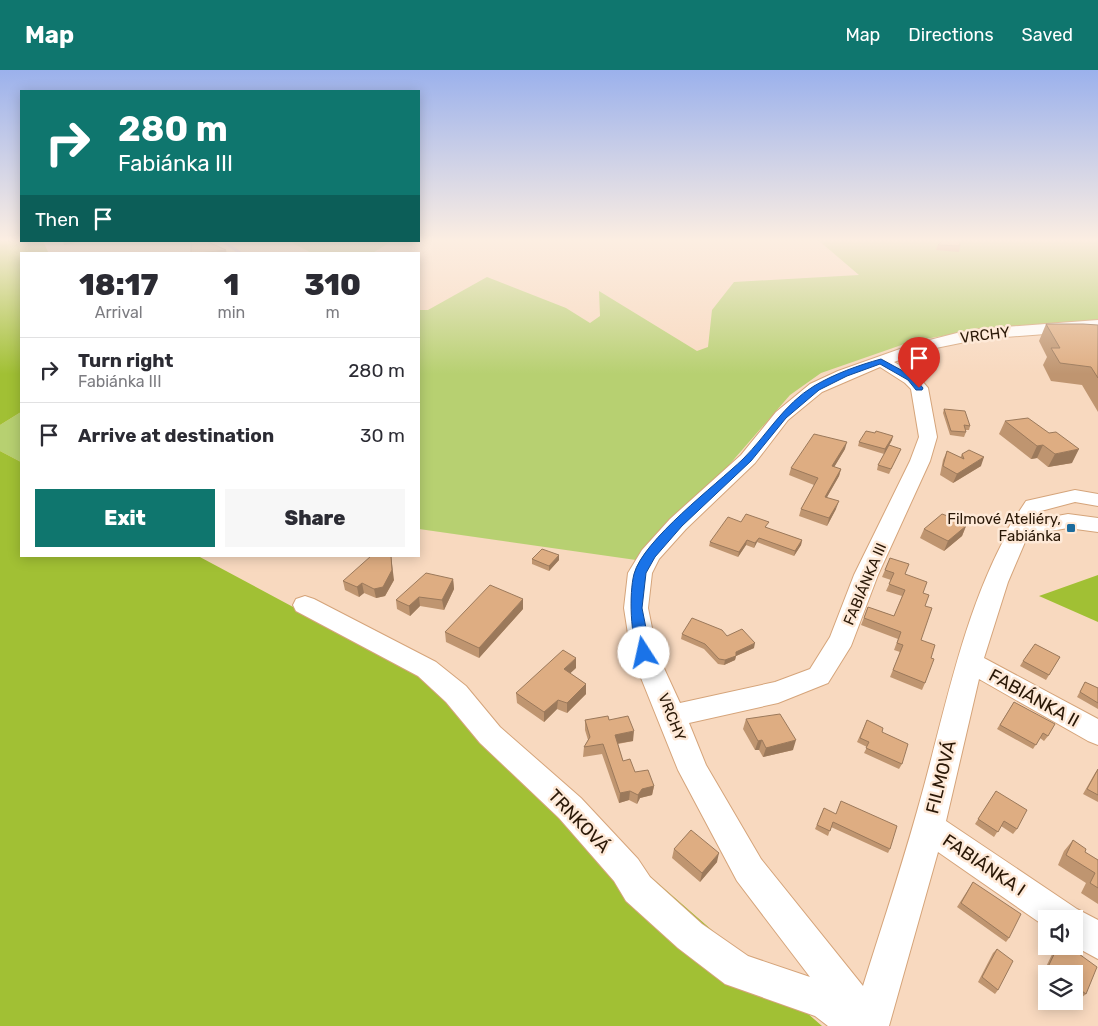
<!DOCTYPE html>
<html lang="en">
<head>
<meta charset="utf-8">
<style>
  :root { --surface:#fff; --page:#f7f7f7; --text:#2b2b33; --muted:#7c7c81; --line:#e1e1e2; --accent:#0f766e }
  body { margin:0; font-family:Rubik,sans-serif; background:var(--page); color:var(--text); height:100vh; display:flex; flex-direction:column; font-size:19px; white-space:nowrap }
  * { box-sizing:border-box; margin:0 }
  p { font-size:16px; color:var(--muted) }
  .icon { flex:none; width:28px; height:28px; fill:none; stroke:currentColor; stroke-width:2; stroke-linecap:round; stroke-linejoin:round }
  .map { position:relative; flex:1; overflow:hidden }
  .details { position:absolute; left:20px; top:182px; width:400px; height:305px; display:flex; flex-direction:column; background:var(--surface); border-radius:0px; box-shadow:0 2px 12px #0003 }
  .details>* { flex:none }
  .banner { position:absolute; left:20px; top:20px; width:400px; height:152px; border-radius:0px; box-shadow:0 2px 12px #0003; background:#0f766e; color:#fff; overflow:hidden }
  .controls { position:absolute; left:1038px; top:840px; display:grid; gap:10px }
  .controls a { display:grid; place-items:center; width:45px; height:45px; border-radius:0px; background:var(--surface); box-shadow:0 2px 12px #0003; font-size:25px }
  .pin { position:absolute; display:grid; place-items:center; width:42px; height:42px; color:#fff; margin:-51px -21px; border-radius:50% 50% 50% 0; rotate:-45deg; box-shadow:0 0 5px #0007 }
  .pin .icon { rotate:45deg }
  .me { position:absolute; width:55px; margin:-28px; rotate:350deg; stroke-linejoin:round; filter:drop-shadow(0 0 4px #0008) }
  .turn { display:flex; align-items:center; gap:18px; height:105px; padding:0 15px; font-size:22px }
  .turn .icon { width:65px; height:65px; stroke-width:2.5 }
  .turn b { display:block; font-size:35px; line-height:42px }
  .then { display:flex; align-items:center; height:48px; padding:0 15px; background:#0003; gap:10px; font-size:19px }
  .eta { display:flex; justify-content:space-evenly; align-items:center; height:85px; text-align:center }
  .eta b { font-size:30px; font-weight:800; line-height:35px }
  .cta { display:flex; gap:10px; margin-top:auto; padding:10px 15px }
  .cta a { flex:1; height:58px; border-radius:0px; background:var(--accent); color:#fff; font-size:20px; font-weight:800; line-height:58px; text-align:center }
  .cta a+a { background:var(--page); color:var(--text) }
  ul { padding:0; list-style:none }
  li { display:flex; align-items:center; gap:15px; height:65px; padding:0 15px; border-top:1px solid var(--line) }
  li div { flex:1 }
  li b { display:block; font-size:19px }
  li em { font-style:normal }
  header { display:flex; align-items:center; gap:30px; box-sizing:border-box; height:70px; padding:0 25px; background:var(--accent); color:#fff }
  header strong { font-size:24px }
  nav { display:flex; gap:28px; margin-inline-start:auto; font-size:18px }
  .map>svg:first-child { display:block }
</style>
</head>
<body>
<header>
<strong>Map</strong>
<nav><a>Map</a><a>Directions</a><a>Saved</a></nav>
</header>
<div class="map">
<svg width="1098" height="956" viewBox="0 0 1098 956">
  <rect width="100%" height="100%" fill="#f8d9bf"/>
  <!-- green -->
  <path fill="#b7d071" d="M818,170h280v80l-144,14 -41,7 -92,32 -31,22 -61,70 -93,95 -217,-31v-219h9l59,-33 79,31 24,15 10,-7 -1,-25 98,60 11,-4 4,-37 22,-28 125,-7z
    M288,171h104l-21,13h-57z
    M21,342v50l-21,-11v-26z"/>
  <!-- forest -->
  <path fill="#a1c034" d="M0,170l43,1 6,13h-28v158l-21,13z
    M0,381l21,11v94h177l220,118 404,352h-822z
    M1098,505v47l-59,-26z"/>
  <g fill="none" stroke-linecap="round" stroke-linejoin="round">
    <!-- stream -->
    <path stroke="#c7adf1" stroke-width="3" d="M222,171l20,13"/>
    <!-- minor casing -->
    <g stroke="#d5a47a" stroke-width="2">
      <path id="minor" d="M1098,250v10l-118,9 -54,11 -32,12 23,13 11,13 9,49 -7,24 -52,114 -27,71 -23,37 -50,20 -89,20 17,42 55,94 102,127c21,-67 43,-132 61,-200 23,-85 41,-176 84,-254l-1,-2 19,-29 49,-11 23,4v12l-23,-4 -34,9 -5,9 32,-6 30,4v14l-30,-4 -40,7 -20,47 -24,76 114,61v26l-10,-4 -109,-62 -33,142 131,88 21,11v39l-24,-13v-27h-28v8l-108,-75 -49,174h-61l-13,-10 -90,-32 -47,-36 -52,-47 -12,-20 -55,-63 -79,-75 -34,-41 -28,-26 -122,-65 -3,-6 3,-6 9,-3 9,3 122,63 30,24 34,41 81,71 57,61 12,18 52,47 46,32 62,21 -73,-96 -59,-111 -47,-117 -7,-45 4,-35 14,-23 28,-31 71,-64 35,-43 34,-28 28,-13 76,-27 43,-11 23,-4zM880,297l25,16 6,6 8,48 -9,24 -56,114 -24,62 -20,32 -35,13 -95,21 -23,-50 -9,-45 4,-35 7,-14 27,-30 69,-66 33,-43 34,-28z"/>
    </g>
    <!-- minor -->
    <use href="#minor" fill="#fff" fill-rule="evenodd"/>
  </g>
  <!-- wall -->
  <path fill="#bf9570" d="M938,175l22,1 -1,6 -23,-2z
    M1046,254l52,1v87l-16,-27 -31,-4 -8,-16 4,-8 -8,-16z
    M944,339l26,17 -1,4h-4l1,2 -2,5 -14,-2 -7,-22z
    M1005,351l67,42 -24,4 -11,-9 -6,1 -32,-25z
    M892,370l-8,14 -26,-8 1,-4z
    M845,379l-11,18 7,2 -2,7 -12,21 9,12 -9,17 -28,-10 2,-7 13,-24 -25,-10 2,-7z
    M901,379l-12,25 -12,-4 1,-5z
    M947,381l13,7 2,-4 19,12 -28,17 -13,-8 3,-15z
    M741,452l26,5v1l35,12 -1,5 -7,11 -37,-14 -3,6 -8,-3 -8,12 -29,-11 1,-4z
    M957,452l9,4 -4,10 -18,15 -24,-13 4,-9z
    M890,488l33,35 2,13 -4,34 10,18 -6,25 -3,7 -32,-13 10,-25 -6,-2 4,-11 -37,-14 7,-18 26,9 8,-20 -16,-5 5,-11 -9,-3z
    M532,489l27,1 -10,11 -17,-7z
    M453,509l1,10 -10,21 -24,-4 -10,10 -13,-7 -1,-9z
    M394,510l-9,16 -9,2 -12,-5 -5,4 -14,-7 -2,-9z
    M523,539l-44,49 -33,-16 -1,-10z
    M682,564l45,2 27,12 -18,8 -1,4 -11,5 -6,-1 -14,-15 -23,-10z
    M1060,587l-14,23 -26,-14 3,-5z
    M576,598l-6,5 16,11v10l-19,19 -10,-4 -13,13 -27,-19 -1,-10z
    M1085,612l13,6v21l-21,-12z
    M1014,632l34,34 -4,5 -4,-3 -7,11 -36,-20z
    M746,649l47,31 -30,7 -4,-7h-4l-12,-21z
    M585,650h24l24,21 -15,3 5,17 12,11 19,14 -2,9 -12,3 -3,6 -8,-4 -10,3 -17,-49 -19,3 1,-10 4,-7 -3,-10z
    M867,650l15,12 20,32 -3,5 -35,-16 3,-6 -10,-5z
    M1098,699v33l-15,-8 12,-21z
    M996,721l21,38 -4,5 -12,-8 -7,11 -19,-13z
    M824,738l66,41 -2,4 -57,-26 -3,9 -13,-7z
    M1073,770l12,12 13,8v44l-17,-11 5,-10 -28,-18 6,-14z
    M674,779l43,13 -17,20 -28,-24z
    M973,812l36,56 -3,4 -49,-35z
    M1056,876h12l18,48 -5,4 -7,-5v-19h-26l-4,-3z
    M997,879l1,41 -3,4 -17,-12 15,-29z"/>
  <!-- shaded-wall -->
  <path fill="#9b795b" d="M63,171h18l1,1 -18,3z
    M226,180l1,4h-33z
    M893,366l-1,4 -8,14 1,-5z
    M847,372l-2,7 -15,25 2,-8z
    M1043,375l-6,13 -6,1 6,-13z
    M1079,379l-7,14 -24,4 7,-13z
    M984,387l-3,9 -28,17 4,-9z
    M841,399l-2,7 -16,28 2,-7z
    M839,431l-3,8 -9,17 2,-8z
    M966,456l-4,10 -18,15 4,-10z
    M759,468l-5,10 1,-5z
    M747,470l-1,5 -8,12 1,-5z
    M802,470l-1,5 -7,11 1,-5z
    M559,485v5l-10,11v-5z
    M391,486l3,24 -9,16 -9,2 -2,-9z
    M453,509l1,10 -10,21 -2,-10z
    M362,513l2,10 -5,4 -2,-10z
    M419,527l1,9 -10,10 -1,-10z
    M523,529v10l-44,49v-10z
    M755,573l-1,5 -18,8 -1,4 -11,5 1,-5 11,-8z
    M576,588v10l-12,11v-10z
    M586,614v10l-19,19v-10z
    M558,630l-1,9 -13,13v-10z
    M634,661l-1,10 -19,3 1,-9z
    M762,670l-3,10h-4l3,-9z
    M796,670l-3,10 -30,7 3,-9z
    M654,716l-2,9 -12,3 -3,6 1,-9 4,-6z
    M630,721l-1,9 -10,3 1,-10z
    M719,783l-2,9 -17,20 2,-9z"/>
  <!-- building -->
  <path fill="#dead82" stroke="#9b795b" d="M943,170h16l1,6 -22,-1z
    M191,171h15l20,9 -35,4z
    M1046,254h37l15,1v53l-7,-11 -31,-4 -9,-15h9z
    M944,339l21,2 5,15 -6,-1 2,7 -15,-1z
    M1028,348l21,15 7,-1 23,17 -24,5 -12,-9 -6,1 -32,-25z
    M866,361l9,2 1,-2 17,5 -8,13 -26,-7z
    M814,364l33,8 -15,24 9,3 -16,28 14,4 -10,17 -28,-9 17,-31 -27,-10z
    M889,375l12,4 -10,20 -13,-4z
    M969,380l15,7 -27,17 -14,-8 4,-15 17,8 -2,-5z
    M746,444l23,8 -4,5 37,13 -7,11 -36,-13 -4,5 -8,-3 -8,12 -29,-10 18,-25 13,5z
    M942,444l14,5 1,3 9,4 -18,15 -24,-12z
    M542,479l17,6 -10,11 -17,-7z
    M371,486h20l1,14 -9,17 -9,2 -12,-6 -5,4 -14,-6z
    M890,488l19,6 -4,10 22,8 -4,11 6,2 -4,11 7,2 -11,32 14,5 -4,13 3,1 -9,24 -32,-13 10,-25 -6,-2 4,-11 -37,-14 4,-11 26,9 11,-26 -16,-6 5,-11 -9,-3z
    M426,503l27,6 -11,21 -23,-3 -10,9 -13,-6z
    M490,515l33,14 -44,49 -34,-16z
    M692,548l30,12 5,6 15,-7 13,14 -19,9v4l-11,4 -6,-1 -14,-15 -23,-10z
    M1035,574l25,13 -11,18 -26,-14z
    M563,580l13,8 -12,11 22,15 -19,19 -9,-3 -14,12 -28,-19z
    M1085,612l13,6v15l-18,-11z
    M1014,632l41,22 -7,12 -5,-3 -7,12 -36,-20z
    M780,644l16,26 -30,8 -4,-8 -4,1 -12,-22z
    M608,646l1,4 19,-4 6,15 -19,4 8,26 7,-2 5,13 13,-2 6,16 -12,3 -4,6 -8,-4 -10,2 -17,-49 -19,3 6,-10 -5,-17z
    M867,650l16,8 -1,4 26,12 -6,20 -36,-16 3,-6 -9,-4z
    M1098,699v26l-11,-6z
    M996,721l31,19 -10,19 -13,-8 -6,11 -20,-13z
    M841,731l56,25 -7,23 -57,-27 -3,9 -13,-6 7,-17 12,6z
    M691,760l28,23 -17,20 -28,-24z
    M1073,770l13,9 -1,3 13,8v28l-8,-5 5,-10 -29,-18z
    M973,812l48,32 -12,24 -48,-35z
    M1058,876h10l29,21 -11,27 -12,-9v-11h-17l-9,-7z
    M997,879l16,12 -15,29 -16,-13z"/>
  <!-- sky -->
  <linearGradient id="sky" x2="0" y2="1"><stop stop-color="#9bb1ec"/><stop offset="0.56" stop-color="#fceee2"/><stop offset="1" stop-color="#fceee2" stop-opacity="0"/></linearGradient>
  <rect width="1098" height="304" fill="url(#sky)"/>
  <!-- route -->
  <path fill="#1a73e8" stroke="#114b97" d="M881,289l33,18 9,11 -1,2h-6l-8,-10 -28,-16 -33,12 -28,14 -33,28 -35,43 -69,65 -27,31 -9,16 -4,35 9,45 -2,3h-9c-10,-17 -11,-63 -6,-82 9,-34 82,-89 109,-115 24,-24 41,-55 71,-73 20,-12 45,-21 67,-27z"/>
  <!-- markers -->
  <rect fill="#1b6b9d" stroke="#fee9d7" stroke-width="2" x="1066" y="453" width="10" height="10" rx="2.5"/>
  <g text-anchor="middle" dominant-baseline="central" stroke-width="5" stroke-linejoin="round" paint-order="stroke">
    <!-- street labels -->
    <g font-size="15" fill="#2a1807" stroke="#fee9d7">
      <text transform="translate(985 265) rotate(-7)">VRCHY</text>
      <text transform="translate(865 514) rotate(-67)">FABIÁNKA III</text>
      <text transform="translate(672 647) rotate(68)">VRCHY</text>
    </g>
    <!-- poi labels -->
    <g font-size="15" fill="#2a1807" stroke="#fee9d7" text-anchor="end">
      <text x="1061" y="449">Filmové Ateliéry,<tspan x="1061" dy="17">Fabiánka</tspan></text>
    </g>
    <!-- near-street labels -->
    <g font-size="18" fill="#2a1807" stroke="#fee9d7">
      <text transform="translate(1034 628) rotate(29)">FABIÁNKA II</text>
      <text transform="translate(941 707) rotate(-76)">FILMOVÁ</text>
      <text transform="translate(579 751) rotate(46)">TRNKOVÁ</text>
      <text transform="translate(984 795) rotate(34)">FABIÁNKA I</text>
    </g>
  </g>
</svg>
<div class="controls">
<a><svg class="icon" aria-label="sound" viewBox="0 0 24 24"><path d="M4 9h4l5-4v14l-5-4H4zM17 9q2 3 0 6"/></svg></a>
<a><svg class="icon" aria-label="layers" viewBox="0 0 24 24"><path d="M12 4l9 5-9 5-9-5zM3 14l9 5 9-5"/></svg></a>
</div>
<div class="pin" style="left:919px;top:318px;background:#d93025"><svg class="icon" aria-label="arrive" viewBox="0 0 24 24"><path d="M6 21V4h12l-3 4 3 4H6"/></svg></div>
<svg class="me" style="left:644px;top:583px" viewBox="-20 -20 40 40"><circle r="19" fill="#fff"/><path d="M0-13L10 11 0 6-10 11z" fill="#1a73e8"/></svg>
<div class="banner">
<div class="turn"><svg class="icon" aria-label="right" viewBox="0 0 24 24"><path d="M7 20v-9h11M14 6l5 5-5 5"/></svg><div><b>280 m</b>Fabiánka III</div></div>
<div class="then">Then<svg class="icon" aria-label="arrive" viewBox="0 0 24 24"><path d="M6 21V4h12l-3 4 3 4H6"/></svg></div>
</div>
<section class="details">
<div class="eta">
<div><b>18:17</b><p>Arrival</p></div>
<div><b>1</b><p>min</p></div>
<div><b>310</b><p>m</p></div>
</div>
<ul>
<li><svg class="icon" aria-label="right" viewBox="0 0 24 24"><path d="M7 20v-9h11M14 6l5 5-5 5"/></svg><div><b>Turn right</b><p>Fabiánka III</p></div><em>280 m</em></li>
<li><svg class="icon" aria-label="arrive" viewBox="0 0 24 24"><path d="M6 21V4h12l-3 4 3 4H6"/></svg><div><b>Arrive at destination</b></div><em>30 m</em></li>
</ul>
<div class="cta"><a>Exit</a><a>Share</a></div>
</section>
</div>
</body>
</html>
